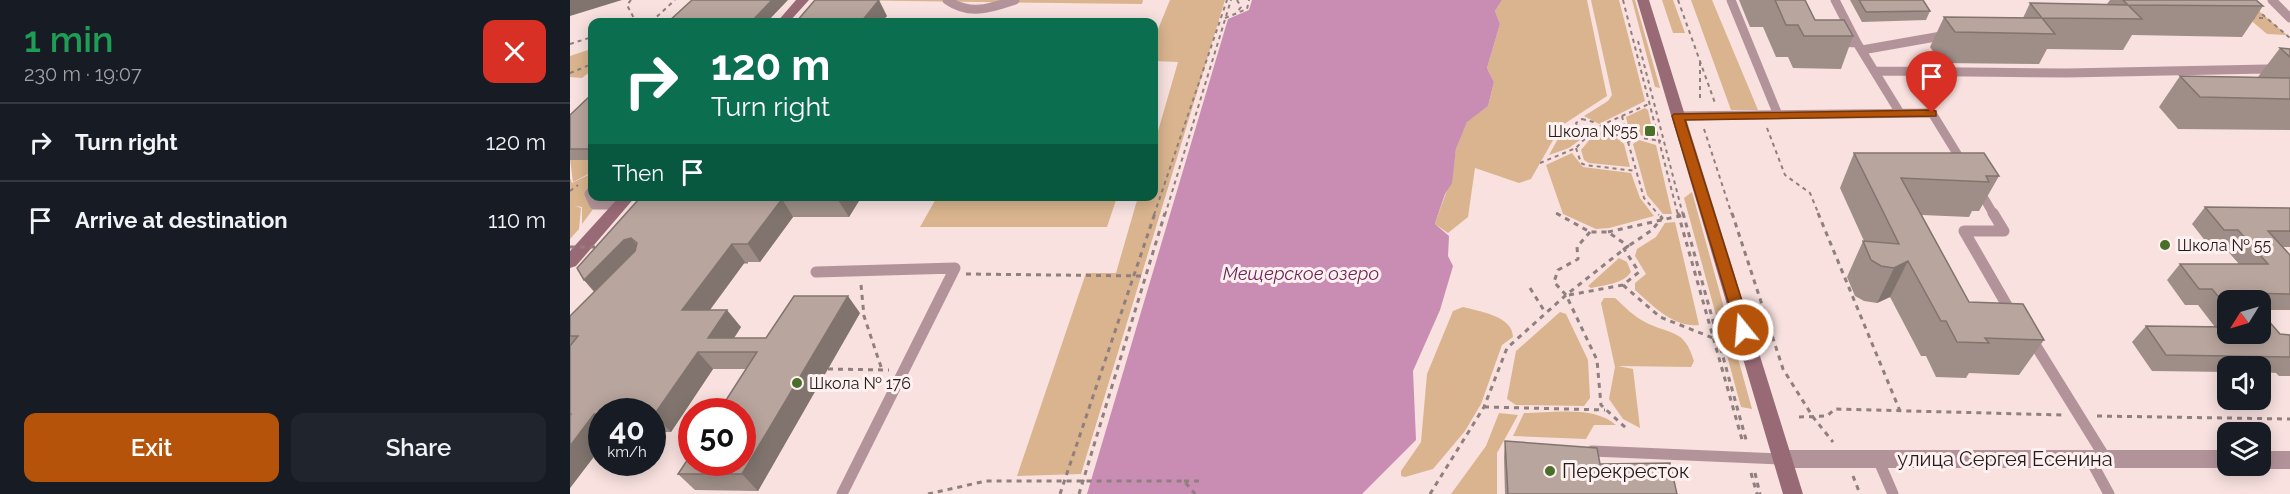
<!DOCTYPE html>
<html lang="en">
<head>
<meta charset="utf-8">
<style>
  :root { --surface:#171b24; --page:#20242c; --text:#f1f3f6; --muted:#9ea1a6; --line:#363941; --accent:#b45309 }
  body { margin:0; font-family:Raleway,sans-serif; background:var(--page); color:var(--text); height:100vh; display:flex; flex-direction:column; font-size:22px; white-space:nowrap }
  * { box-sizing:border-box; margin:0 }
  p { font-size:20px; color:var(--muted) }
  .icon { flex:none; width:33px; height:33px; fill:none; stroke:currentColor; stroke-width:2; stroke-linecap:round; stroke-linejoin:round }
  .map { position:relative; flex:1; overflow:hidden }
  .sheet { display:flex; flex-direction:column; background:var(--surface); width:570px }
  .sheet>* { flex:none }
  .top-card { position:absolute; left:18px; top:18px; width:570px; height:183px; border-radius:12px; box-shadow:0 3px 15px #0003; background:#0b6e4f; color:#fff; overflow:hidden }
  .needle { width:39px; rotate:233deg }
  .fabs { position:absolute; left:1647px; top:290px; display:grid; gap:12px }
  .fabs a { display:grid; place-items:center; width:54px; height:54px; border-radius:12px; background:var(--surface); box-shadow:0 3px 15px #0003; font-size:30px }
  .speed { position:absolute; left:18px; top:398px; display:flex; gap:12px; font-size:30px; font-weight:700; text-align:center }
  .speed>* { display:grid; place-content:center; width:78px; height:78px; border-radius:50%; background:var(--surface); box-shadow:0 3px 15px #0003; line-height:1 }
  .speed small { font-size:15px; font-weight:400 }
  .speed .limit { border:9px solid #d22; background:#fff; color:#111 }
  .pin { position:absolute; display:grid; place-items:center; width:51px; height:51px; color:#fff; margin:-62px -26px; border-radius:50% 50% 50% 0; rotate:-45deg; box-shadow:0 0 6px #0007 }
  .pin .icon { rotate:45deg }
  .me { position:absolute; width:66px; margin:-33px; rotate:343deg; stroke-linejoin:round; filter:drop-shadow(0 0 4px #0008) }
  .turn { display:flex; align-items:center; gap:21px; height:126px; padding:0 24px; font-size:27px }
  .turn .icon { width:78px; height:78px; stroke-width:2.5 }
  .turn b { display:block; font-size:42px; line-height:51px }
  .then { display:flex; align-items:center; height:57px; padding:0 24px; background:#0003; gap:12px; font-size:22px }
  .round { display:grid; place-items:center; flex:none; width:63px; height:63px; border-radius:12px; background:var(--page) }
  .summary { display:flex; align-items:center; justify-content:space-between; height:102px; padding:0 24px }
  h1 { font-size:36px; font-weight:600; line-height:45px; color:#1e9e55 }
  .cta { display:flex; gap:12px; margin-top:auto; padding:12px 24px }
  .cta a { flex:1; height:69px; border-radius:12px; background:var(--accent); color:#fff; font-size:24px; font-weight:600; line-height:69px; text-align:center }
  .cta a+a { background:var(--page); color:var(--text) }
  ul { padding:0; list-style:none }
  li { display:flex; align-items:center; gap:18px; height:78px; padding:0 24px; border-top:2px solid var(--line) }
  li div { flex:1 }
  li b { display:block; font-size:22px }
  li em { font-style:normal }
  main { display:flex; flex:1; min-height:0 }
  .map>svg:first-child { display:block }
</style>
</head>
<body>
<main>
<section class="sheet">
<div class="summary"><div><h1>1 min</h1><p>230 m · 19:07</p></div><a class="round" style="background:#d93025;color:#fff"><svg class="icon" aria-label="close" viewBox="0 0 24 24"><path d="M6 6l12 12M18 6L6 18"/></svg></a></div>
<ul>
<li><svg class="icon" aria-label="right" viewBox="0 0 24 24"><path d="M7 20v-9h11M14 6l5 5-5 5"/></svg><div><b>Turn right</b></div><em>120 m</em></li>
<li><svg class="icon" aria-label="arrive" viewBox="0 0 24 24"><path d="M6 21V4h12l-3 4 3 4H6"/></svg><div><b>Arrive at destination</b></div><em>110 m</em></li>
</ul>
<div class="cta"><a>Exit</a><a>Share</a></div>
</section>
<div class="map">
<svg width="1720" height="494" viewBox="0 0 1720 494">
  <rect width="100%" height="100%" fill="#f8e1df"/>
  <!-- green -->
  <path fill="#d9b48e" d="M261,0h312l-1,4z
    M600,0h55l-144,474 -64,2 69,-203h30l22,-76 16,-1v-51l24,-83 -24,-1v-22z
    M932,0h85l20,96 -46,30 -30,53 -12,4 -44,-15 -7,49 -20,16 -13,-9 1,-4 16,-43 4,-28 11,-28 21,-15 6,-24 -7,-14 13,-44 -5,-13z
    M1021,0h28l26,101 -46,23 -15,-8 24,-15 4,-6z
    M1062,0h3l25,88 -5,-1z
    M1092,0h11l12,33h-12z
    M1121,0h21l46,110h-27z
    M1676,0l41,35 -20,-1 -19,-16z
    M21,49l1,21 -10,8 -12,-1v-21z
    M1075,108l3,2 6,28 -15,-3 -11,-9 -2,-9z
    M999,125l17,9 -1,2 -16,12 -20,7 15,-27z
    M1027,131l14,3 13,10 6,23 -41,-4 -5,-3 -3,-10z
    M1069,140l17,5 16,69h-9l-16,-19 -14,-51z
    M22,149v23l-19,10 -3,-23z
    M1002,153l11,14 48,6 9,25 14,18 -45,12 -13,1 -33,-15 -17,-49z
    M22,173l2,35 -12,16v-17l-7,-1 6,2 -2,21 -9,10v-61l2,5z
    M1122,192l60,217 -11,-2 -57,-209z
    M367,197v-1l180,1 -10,30h-187z
    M1105,222l24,103c-25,3 -46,-19 -64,-35v-7l11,-9 -11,-18 2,-7 19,-12 9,-14z
    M1049,258l8,4 4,10c-8,12 -27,13 -40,16l-3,-2z
    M1034,298h11c9,8 19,19 30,24 27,14 39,6 49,39l-3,6 -73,-1 15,3 7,59 -17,-9 -14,-20 6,-32 -14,-64z
    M893,307c15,4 50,9 50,30l-11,8 -21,59 -16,27 -32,38 -28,8 -4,-1v-5l20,-29 6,-68 26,-63z
    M990,312l6,2 22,46 2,38 -6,8 -68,-1 -9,-6 9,-48z
    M929,413l19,2 -21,38v41h-46l35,-48z
    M954,413c28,0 70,-8 92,12h-22l-8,14 -73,-3z"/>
  <!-- water -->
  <path fill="#c98cb3" d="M682,0h250l-7,11 5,13 -13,44 7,14 -6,24 -21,16 -11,27 -4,34 -7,11 -9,26 -1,4 14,12 -1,20 5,10 -13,44 -27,61 3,69 -54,54h-275l141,-475 21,-9z"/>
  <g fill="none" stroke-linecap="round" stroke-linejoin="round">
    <!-- path-far1 -->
    <path stroke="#8f7f7e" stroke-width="2" stroke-dasharray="4 4" stroke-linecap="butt" d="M61,0l-4,5 9,17
      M667,0l4,7 -3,4
      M1053,0l55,215
      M1108,0l37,103
      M1686,9l34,29
      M655,18l22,-9 2,-9
      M1681,18h15
      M81,22l24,-22
      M1068,41l45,174
      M0,44l22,-7
      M1130,62v40
      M0,73l22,-9
      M1052,116l3,13
      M1012,119l12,3 1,6 -8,3 -8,-2 -3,-6z
      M1025,128l21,6
      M1197,128l18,47 25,18 9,22
      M1052,129l12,3 1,7 -7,3 -9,-3 -3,-5z
      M1134,129l28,86
      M1066,137l25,4
      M1058,142l16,56 15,17
      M1006,148l5,15 4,2 51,6
      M970,163l36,-15 19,-20 56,-25
      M0,191l8,-6
      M986,213l3,2
      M584,215l73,-215
      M595,215l66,-215"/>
    <!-- path -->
    <path stroke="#8f7f7e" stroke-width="3" stroke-dasharray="5 5" stroke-linecap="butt" d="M1108,213l65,230
      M1113,213l64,230
      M1162,213l51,156 30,48 20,25
      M1248,213l82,198
      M1020,232l-13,15 1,12 -20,11 -4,12 12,13 31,65 4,45 26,24
      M1038,232l76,-17
      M173,262h10
      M396,274l178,2
      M291,285l3,31 18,54
      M1053,285l37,32 53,21
      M960,288l15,24
      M999,295l54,-10 16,-13 -15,-23 28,-19 10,-12 -4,-5
      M258,369l61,1
      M914,407l121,3
      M1527,416l193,3
      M1229,417l28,-1 8,-7 228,6
      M1181,473l6,21
      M1185,473l5,21
      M1283,476l7,18
      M614,481h19
      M358,494l58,-13h198l11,13
      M490,494l95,-281
      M509,494l86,-281
      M860,494l54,-87 23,-59 59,-53 62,-49 -20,-14h-18l-34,-19"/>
    <!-- service-far1 -->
    <path stroke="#b3939a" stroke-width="9" d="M377,0c23,16 44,8 68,0
      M1161,0l47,115
      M1265,0l22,43
      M1702,0l18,18
      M1268,42l19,1 43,70
      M1292,50l85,-15
      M1306,71l191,2 200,-4 23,4
      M1108,116l254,-3 32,52
      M1408,188l16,27
      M22,190l-3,4 5,11h27"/>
    <!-- service -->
    <path stroke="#b3939a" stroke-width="11" d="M1423,213l11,18h-40l48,83
      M246,272l139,-4 -113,226
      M1461,338l75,121
      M1022,451l190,8
      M1308,459l15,35
      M1520,459l19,35"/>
    <!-- minor -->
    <path fill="#b3939a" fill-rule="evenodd" d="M1212,450h446v15h7l-7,3h-446l-7,-3 -3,-6 3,-6z
      M1690,451h30v18h-30l-7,-3 7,-1z"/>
    <!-- secondary -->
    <path fill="#986a76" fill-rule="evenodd" d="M226,0h13l-20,22h-12z
      M1067,0h12l154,494h-20z
      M50,196h16l-60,70 -6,2v-17z"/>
    <!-- path-bridge -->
    <path stroke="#8f7f7e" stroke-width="3" stroke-dasharray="5 5" stroke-linecap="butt" d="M0,247h28"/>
  </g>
  <!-- wall -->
  <path fill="#9e8e87" d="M1169,0h66l10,20 38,16 -12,33 -48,-1 -5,-11h-12l-13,-30h-13z
    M1280,0h73l7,11 -4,9 -64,2z
    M1540,0h146l7,6 -21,31 -110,-2 -9,15 -76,-1 -8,15 -98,-1 -11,-16 14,-30 79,1 7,-15 77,1z
    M1710,48l10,1v81l-112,-1 -19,-22 21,-31 78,1z
    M22,94v66h-22v-45z
    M1284,153l145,23 -20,35h-7l-3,6 -47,-2 47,87 75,38 -25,35 -50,-2 -3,5 -30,-1 -10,-21h-5l-31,-59 -13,6 -13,-2 -9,-5 -8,-19 16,-36h1l-24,-53z
    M292,196l-13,21h-56l-33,45h-15l-35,48 31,17 -7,11h32l94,-25 -102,178 -63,-1 -17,-16 68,-105h-33l-42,63h-19v-21h-50v35l-32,42v-172l24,-24 -10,-12 55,-81z
    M1635,207l85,1v39h-7l7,8v55h-30v-10h-32v33l62,2v41h-11l-3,-3 -16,-1v-6h-32v6l-76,-1 -20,-29 14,-16 69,1 -17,-22h-13l-18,-25 13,-16h59l-15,-17h-14l-18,-23z
    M935,441l95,23 77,30h-172l-1,-37z"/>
  <!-- shaded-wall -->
  <path fill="#81746e" d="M0,0h52l-52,16z
    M202,0h16l-21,22h-16z
    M309,0l8,16 -5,6h-21z
    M270,196h22l-13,21 -11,-17z
    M212,199l11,18 -33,45 -12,-18z
    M61,238l14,17 -45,42 -16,-17 40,-40z
    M162,244l13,18 -48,65 -15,-17z
    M1338,261l-18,36 -13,6 17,-35z
    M278,296l12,17 -102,178 -16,-17z
    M157,310l14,17 -16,25 -17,-14z
    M128,352l15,17 -42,63 -17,-17z
    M24,414l8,8v24l-32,42v-42z"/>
  <!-- building -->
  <path fill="#b8a59d" stroke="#81746e" stroke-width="1.5" d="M122,0h80l-21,22h-83z
    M245,0h64l-18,22h-65z
    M1205,0h30l10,20h29l9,16h-49l-6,-11h-12z
    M1289,0h64l7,11 -64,1z
    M1553,0h133l7,6 -135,-1z
    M1460,3l98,2 14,14 -100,-1z
    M1374,17l98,1 13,16 -100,-2z
    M1710,48l10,1v8z
    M1610,76l110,2v21l-90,-2z
    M22,94v55h-22v-34z
    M1284,153h130l15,23h-13l3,6 -88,-4 68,124 54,2 21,36 -59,-2 4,5 -32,-1 -11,-21h-5l-33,-60 -14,7 -13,-2 -10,-6 -8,-19 36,3z
    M77,196h193l-2,4 -56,-1 -34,45h-16l-50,66h45l-19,28h58l28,-42h54l-106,178h-64l14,-21v9h50v-51h-23l38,-59h-59l-44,63h-2v-4h-50v3h-8l-24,32v-30l1,-2h-1v-68l8,-10h-8v-20l65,-65 2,-8 -6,-5 -7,2 -40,40 -7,-12 62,-69z
    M1635,207l85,1v23h-22l22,24v39l-44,-1 6,7h-24v8l-16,-19h-13l-19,-25h88l-30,-34h-14z
    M1690,311l20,23 10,1v22l-124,-2 -20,-29 82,1v6h32z
    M935,441l92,7 3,16 70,-1 7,31h-169z"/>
  <!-- route -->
  <path fill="#b45309" stroke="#753606" stroke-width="1.5" d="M1362,110l4,1v5l-251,4 66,210 -3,4h-10l-66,-218 2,-2z"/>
  <!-- markers -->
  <g fill="#496f2a" stroke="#fff1f0" stroke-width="2">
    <rect x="1074" y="125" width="12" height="12" rx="3"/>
    <circle cx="1595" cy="245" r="6"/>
    <circle cx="227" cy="383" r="6"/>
    <circle cx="980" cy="471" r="6"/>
  </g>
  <g text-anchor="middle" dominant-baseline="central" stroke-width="6" stroke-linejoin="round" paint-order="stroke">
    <!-- poi labels -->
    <g font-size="16" fill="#241c1c" stroke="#fff1f0" text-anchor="start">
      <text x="1068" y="131" text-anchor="end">Школа №55</text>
      <text x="1607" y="245">Школа № 55</text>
      <text x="239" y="383">Школа № 176</text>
    </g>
    <!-- water labels -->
    <g font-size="18" font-style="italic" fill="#6d2558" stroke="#fff1f0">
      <text x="731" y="273">Мещерское озеро</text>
    </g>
    <!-- near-street labels -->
    <g font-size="20" fill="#241c1c" stroke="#fff1f0">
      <text x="1435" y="459">улица Сергея Есенина</text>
    </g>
    <!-- near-poi labels -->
    <g font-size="20" fill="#241c1c" stroke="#fff1f0" text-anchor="start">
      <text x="992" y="471">Перекресток</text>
    </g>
  </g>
</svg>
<div class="fabs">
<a><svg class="needle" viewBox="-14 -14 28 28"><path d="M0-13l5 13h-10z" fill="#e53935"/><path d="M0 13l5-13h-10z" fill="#9ea1a6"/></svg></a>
<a><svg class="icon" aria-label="sound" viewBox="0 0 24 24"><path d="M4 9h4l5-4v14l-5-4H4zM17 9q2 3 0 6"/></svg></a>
<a><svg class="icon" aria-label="layers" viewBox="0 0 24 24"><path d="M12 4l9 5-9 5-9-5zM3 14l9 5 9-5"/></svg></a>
</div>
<div class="speed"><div>40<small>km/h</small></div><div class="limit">50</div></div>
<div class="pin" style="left:1362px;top:113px;background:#d93025"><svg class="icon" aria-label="arrive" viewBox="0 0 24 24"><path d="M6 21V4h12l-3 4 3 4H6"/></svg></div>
<svg class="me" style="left:1173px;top:330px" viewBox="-20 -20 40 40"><circle r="17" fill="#b45309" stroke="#fff" stroke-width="3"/><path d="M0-11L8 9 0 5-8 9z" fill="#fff"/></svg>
<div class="top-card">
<div class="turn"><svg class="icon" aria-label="right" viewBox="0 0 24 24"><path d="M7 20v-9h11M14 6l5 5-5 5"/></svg><div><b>120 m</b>Turn right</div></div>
<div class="then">Then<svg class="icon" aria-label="arrive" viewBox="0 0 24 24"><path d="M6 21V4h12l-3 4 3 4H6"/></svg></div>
</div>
</div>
</main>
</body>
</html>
